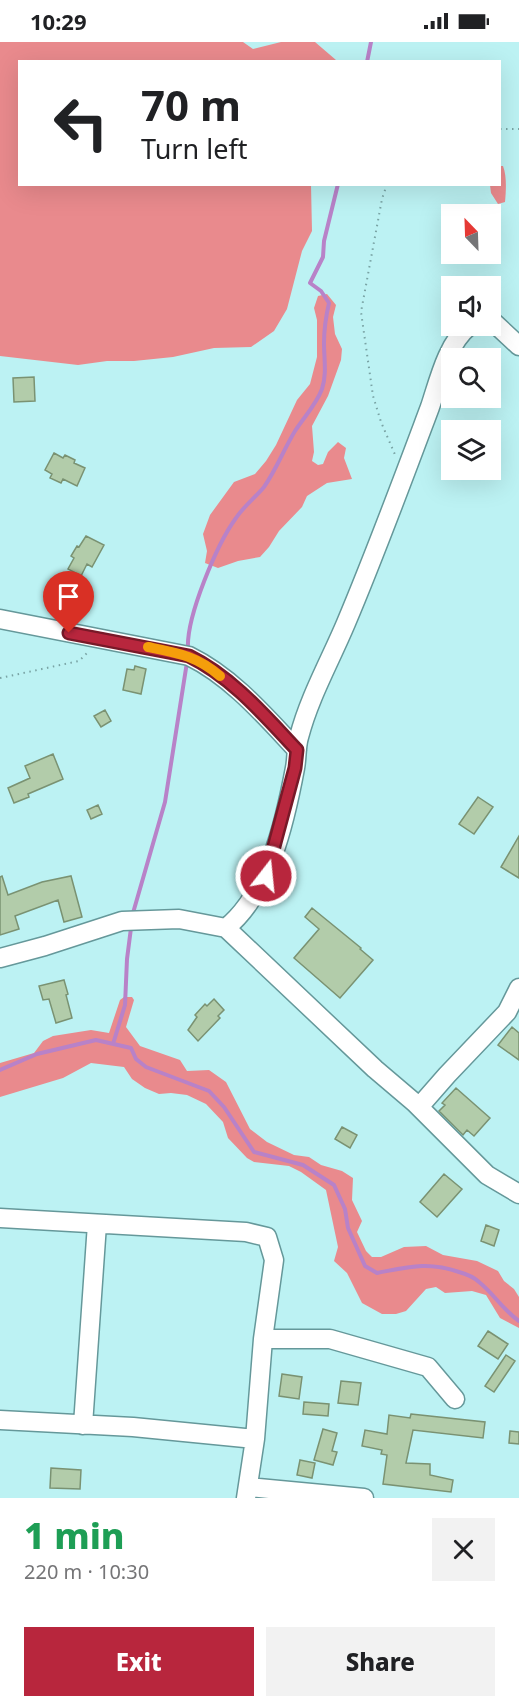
<!DOCTYPE html>
<html lang="en">
<head>
<meta charset="utf-8">
<style>
  :root { --surface:#fff; --page:#f2f2f2; --text:#202124; --muted:#757577; --accent:#b8263d }
  body { margin:0; font-family:"Noto Sans",sans-serif; background:var(--page); color:var(--text); height:100vh; display:flex; flex-direction:column; font-size:22px; white-space:nowrap }
  * { box-sizing:border-box; margin:0 }
  p { font-size:20px; color:var(--muted) }
  .icon { flex:none; width:33px; height:33px; fill:none; stroke:currentColor; stroke-width:2; stroke-linecap:round; stroke-linejoin:round }
  .map { position:relative; height:1456px; overflow:hidden }
  .drawer { display:flex; flex-direction:column; background:var(--surface); flex:1 }
  .drawer>* { flex:none }
  .banner { position:absolute; left:18px; top:18px; width:483px; height:126px; border-radius:0px; box-shadow:0 6px 24px #0002; background:#fff; color:var(--text); overflow:hidden }
  .needle { width:39px; rotate:337deg }
  .buttons { position:absolute; left:441px; top:162px; display:grid; gap:12px }
  .buttons a { display:grid; place-items:center; width:60px; height:60px; border-radius:0px; background:var(--surface); box-shadow:0 6px 24px #0002; font-size:30px }
  .pin { position:absolute; display:grid; place-items:center; width:51px; height:51px; color:#fff; margin:-62px -26px; border-radius:50% 50% 50% 0; rotate:-45deg; box-shadow:0 0 6px #0007 }
  .pin .icon { rotate:45deg }
  .me { position:absolute; width:66px; margin:-33px; rotate:16deg; stroke-linejoin:round; filter:drop-shadow(0 0 4px #0008) }
  .turn { display:flex; align-items:center; gap:21px; height:126px; padding:0 24px; font-size:27px }
  .turn .icon { width:78px; height:78px; stroke-width:2.5 }
  .turn b { display:block; font-size:42px; line-height:51px }
  .round { display:grid; place-items:center; flex:none; width:63px; height:63px; border-radius:0px; background:var(--page) }
  .overview { display:flex; align-items:center; justify-content:space-between; height:102px; padding:0 24px }
  h1 { font-size:36px; font-weight:800; line-height:45px; color:#1e9e55 }
  .cta { display:flex; gap:12px; margin-top:auto; padding:12px 24px }
  .cta a { flex:1; height:69px; border-radius:0px; background:var(--accent); color:#fff; font-size:24px; font-weight:800; line-height:69px; text-align:center }
  .cta a+a { background:var(--page); color:var(--text) }
  .status { display:flex; justify-content:space-between; align-items:center; height:42px; padding:0 30px; background:var(--surface); direction:ltr }
  .status svg { height:16px; fill:currentColor }
  .map>svg:first-child { display:block }
</style>
</head>
<body>
<div class="status"><b>10:29</b><svg viewBox="0 0 49 12"><path d="M0 12V9h3v3zM5 12V6h3v6zM10 12V3h3v9zM15 12V0h3v12zM26 1h20v11H26zM47 4h2v5h-2z"/></svg></div>
<div class="map">
<svg width="519" height="1456" viewBox="0 0 519 1456">
  <rect width="100%" height="100%" fill="#bcf2f3"/>
  <!-- forest -->
  <path fill="#e98a8d" d="M0,0h243l10,7 28,-7h34l21,18 -316,2v122l291,1 1,46 -10,20 -15,58 -13,22 -23,16 -37,1 -41,9 -39,4h-27l-29,4 -78,-9z
    M500,124h3c4,10 3,25 2,36l-7,2 -7,-11 -1,-8 10,-1z
    M327,252l9,11 -3,12 2,17 7,15 -1,11 -13,36 -16,30 2,26 -2,9 6,4 5,-1 5,-12 10,-10 8,6 -2,10 8,21 -25,4 -20,13 -5,11 -23,24 -10,16 -9,10 -22,4 -20,7 -13,-5 2,-12 -4,-17 7,-19 24,-33 21,-8 11,-13 10,-16 21,-45 13,-16 7,-27v-37l-3,-12 4,-12z
    M124,955h8l2,3 -8,27 14,19 40,14 7,11 22,-1 17,12 24,47 17,13 27,13 15,2 12,8 21,6 11,7 -1,22 10,21 -5,11 9,19 6,6h9l23,-10 22,-1 17,9 34,6 21,10 6,10 10,8 5,8v31l-19,-10 -14,-23 -14,-4 -27,2 -9,-6 -10,2 -20,22 -10,3h-14l-20,-11 -15,-30 -13,-12 4,-14 -12,-57 -25,-18 -12,-6 -35,-4 -7,-4 -19,-20 -5,-16 -17,-18 -19,-9 -16,-2 -12,1 -14,-6 -13,-9 -8,-12 -33,-4 -28,15 -63,19v-34l34,-10 9,-12 10,-5 38,-6 18,3 11,-33z"/>
  <g fill="none" stroke-linecap="round" stroke-linejoin="round">
    <!-- stream -->
    <path stroke="#b882c8" stroke-width="4" d="M367,20l4,-20
      M188,607c-2,-32 29,-105 48,-131 8,-12 19,-20 28,-31 12,-17 20,-38 31,-56 9,-14 21,-26 27,-42 5,-15 2,-30 2,-46 0,-13 2,-27 5,-40l-8,-12 -11,-8 13,-26 1,-16 14,-57
      M133,871l32,-111 22,-140
      M113,1002l12,-39 2,-46 4,-31
      M0,1028l37,-16 59,-14 35,8 5,11 10,8 63,24 15,16 30,45 49,13 31,20 11,24 3,19 17,38 12,7c31,-6 51,-12 82,-1 7,2 15,5 20,10 15,12 24,28 40,39"/>
  </g>
  <!-- building -->
  <path fill="#b2ccaa" stroke="#7a9272" stroke-width="1.5" d="M34,335l1,24 -21,1 -1,-24z
    M54,411l9,5 2,-3 10,5 -1,3 11,5 -8,18 -14,-7 -2,4 -11,-5 2,-4 -7,-4z
    M86,494l18,9 -12,22 -5,-3 -6,12 -13,-7 6,-11 -3,-2 6,-10 2,1z
    M135,624l11,3 -5,25 -18,-4 4,-21 7,1z
    M105,668l6,11 -10,6 -7,-11z
    M53,712l10,25 -35,15 1,3 -15,6 -6,-15 22,-10 -5,-12z
    M478,755l15,10 -19,27 -15,-10z
    M98,763l4,9 -11,5 -4,-9z
    M519,794v42l-18,-11z
    M2,834l6,19 34,-13 29,-6 11,41 -18,5 -6,-22 -43,16 4,13 -19,6v-58z
    M312,866l49,40 -1,1 13,11 -33,38 -46,-40 25,-29 -14,-12z
    M64,938l4,14 -2,1 6,23 -16,5 -7,-24 -6,1 -4,-14z
    M214,957l10,11 -6,6 2,2 -22,23 -10,-11 9,-13 -2,-2 10,-11 2,2z
    M512,985l7,6v27l-21,-15z
    M456,1046l34,30 -16,18 -7,-6 -4,5 -24,-24 6,-6 -3,-2z
    M342,1085l15,8 -7,13 -15,-9z
    M444,1132l18,15 -25,28 -17,-15z
    M486,1183l13,5 -5,16 -13,-5z
    M488,1289l20,13 -10,15 -20,-13z
    M506,1313l9,6 -21,31 -9,-6z
    M282,1332l20,3 -3,22 -20,-3z
    M341,1339l20,2 -3,22 -20,-2z
    M304,1360l25,2 -1,12 -25,-2z
    M411,1372l74,8 -2,16 -70,-8 -7,33 24,1v11l23,5 -2,12 -68,-8 4,-29 -6,-1 1,-4 -20,-4 3,-16 22,4 2,-19 21,3z
    M323,1387l14,4 -5,18 5,1 -4,13 -19,-5z
    M510,1389l9,1v12l-10,-1z
    M300,1418l15,3 -3,15 -15,-3z
    M51,1426l30,2 -1,19 -30,-1z"/>
  <g fill="none" stroke-linecap="round" stroke-linejoin="round">
    <!-- minor casing -->
    <g stroke="#65989a" stroke-width="21">
      <path id="minor" d="M490,277l29,27
        M0,577l189,37c43,21 76,60 108,94
        M226,886c43,-35 59,-106 69,-160 2,-10 1,-21 4,-31 10,-39 31,-76 47,-114 30,-71 57,-144 84,-216 9,-27 17,-63 39,-81
        M0,916l45,-12 77,-25 57,-2 47,9 149,141 40,34 72,72 32,19
        M419,1065l28,-32 60,-63 12,-24
        M0,1176l246,14 21,5 7,23 -11,79 -8,100 -9,59
        M263,1297h67l98,28 27,32
        M0,1378l133,7 122,12
        M83,1383l14,-201
        M248,1445l116,11"/>
    </g>
    <!-- path -->
    <path stroke="#79a3a4" stroke-width="2" stroke-dasharray="1.5 4.5" stroke-linecap="butt" d="M500,87h19
      M387,142l-5,15 -21,113 12,84 8,26 15,35
      M0,636l79,-17 9,-9"/>
    <!-- minor -->
    <use href="#minor" stroke="#fff" stroke-width="18"/>
  </g>
  <g fill="none" stroke-linecap="round" stroke-linejoin="round">
    <!-- route casing -->
    <g stroke="#781928" stroke-width="15">
      <path id="route" d="M69,591l120,23c43,21 76,60 108,94l-2,18 -29,108"/>
    </g>
    <!-- route -->
    <use href="#route" stroke="#b8263d" stroke-width="10"/>
    <!-- slow -->
    <path stroke="#f59e0b" stroke-width="10" d="M148,605c30,6 49,9 72,29"/>
  </g>
</svg>
<div class="buttons">
<a><svg class="needle" viewBox="-14 -14 28 28"><path d="M0-13l5 13h-10z" fill="#e53935"/><path d="M0 13l5-13h-10z" fill="#757577"/></svg></a>
<a><svg class="icon" aria-label="sound" viewBox="0 0 24 24"><path d="M4 9h4l5-4v14l-5-4H4zM17 9q2 3 0 6"/></svg></a>
<a><svg class="icon" aria-label="search" viewBox="0 0 24 24"><circle cx="10" cy="10" r="6"/><path d="M15 15l6 6"/></svg></a>
<a><svg class="icon" aria-label="layers" viewBox="0 0 24 24"><path d="M12 4l9 5-9 5-9-5zM3 14l9 5 9-5"/></svg></a>
</div>
<div class="pin" style="left:69px;top:591px;background:#d93025"><svg class="icon" aria-label="arrive" viewBox="0 0 24 24"><path d="M6 21V4h12l-3 4 3 4H6"/></svg></div>
<svg class="me" style="left:266px;top:834px" viewBox="-20 -20 40 40"><circle r="17" fill="#b8263d" stroke="#fff" stroke-width="3"/><path d="M0-11L8 9 0 5-8 9z" fill="#fff"/></svg>
<div class="banner">
<div class="turn"><svg class="icon" aria-label="left" viewBox="0 0 24 24"><path d="M17 20v-9H6M10 6l-5 5 5 5"/></svg><div><b>70 m</b>Turn left</div></div>
</div>
</div>
<section class="drawer">
<div class="overview"><div><h1>1 min</h1><p>220 m · 10:30</p></div><a class="round"><svg class="icon" aria-label="close" viewBox="0 0 24 24"><path d="M6 6l12 12M18 6L6 18"/></svg></a></div>
<div class="cta"><a>Exit</a><a>Share</a></div>
</section>
</body>
</html>
